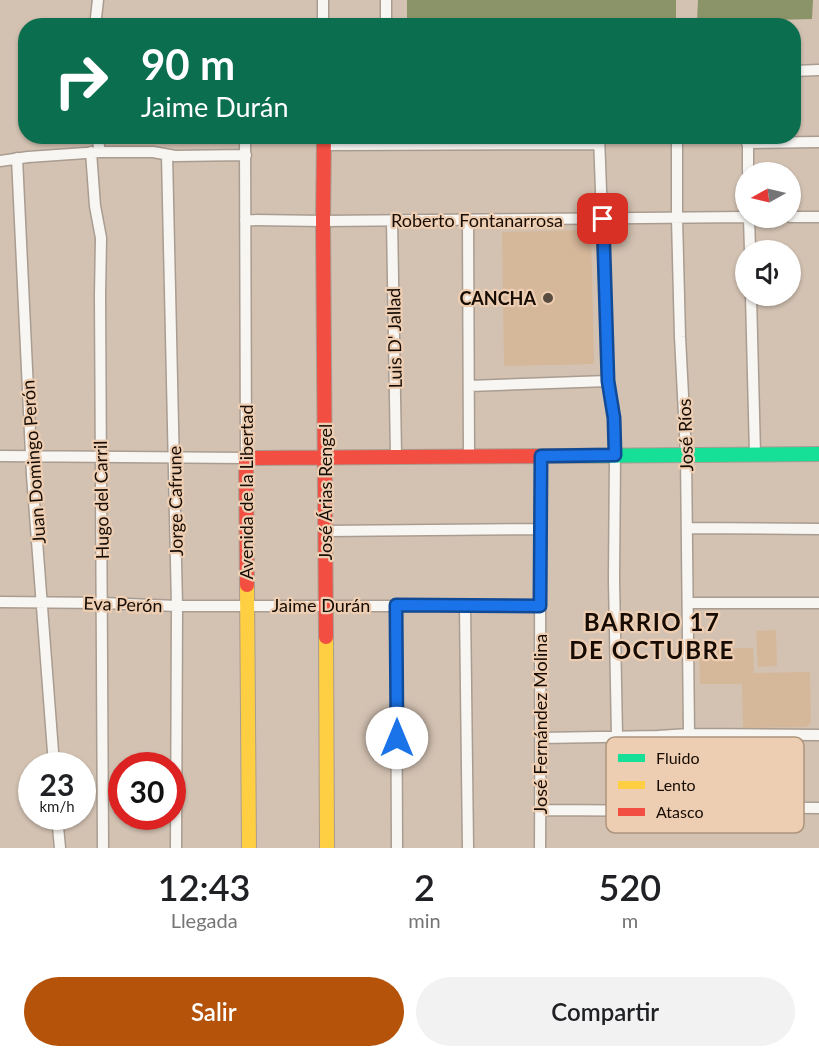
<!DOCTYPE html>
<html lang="es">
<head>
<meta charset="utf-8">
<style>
  :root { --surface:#fff; --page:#f2f2f2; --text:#202124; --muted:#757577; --accent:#b45309 }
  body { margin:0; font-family:Lato,sans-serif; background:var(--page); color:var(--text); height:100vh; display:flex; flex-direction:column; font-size:22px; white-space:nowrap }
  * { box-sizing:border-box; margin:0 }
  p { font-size:20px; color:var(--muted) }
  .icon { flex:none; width:33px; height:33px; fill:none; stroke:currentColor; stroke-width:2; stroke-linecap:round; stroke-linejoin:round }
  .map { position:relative; height:848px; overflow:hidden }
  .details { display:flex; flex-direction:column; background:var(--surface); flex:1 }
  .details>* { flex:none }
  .top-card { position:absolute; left:18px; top:18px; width:783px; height:126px; border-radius:24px; box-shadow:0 2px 4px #0004; background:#0b6e4f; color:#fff; overflow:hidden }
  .needle { width:39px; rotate:262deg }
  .tools { position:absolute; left:735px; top:162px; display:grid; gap:12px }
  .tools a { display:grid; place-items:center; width:66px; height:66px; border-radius:50%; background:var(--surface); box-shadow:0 2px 4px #0004; font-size:30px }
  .speed { position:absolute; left:18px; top:752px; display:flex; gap:12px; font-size:30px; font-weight:700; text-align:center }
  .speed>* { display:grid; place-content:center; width:78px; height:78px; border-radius:50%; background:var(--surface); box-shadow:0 2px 4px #0004; line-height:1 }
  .speed small { font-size:15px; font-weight:400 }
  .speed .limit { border:9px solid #d22; background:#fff; color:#111 }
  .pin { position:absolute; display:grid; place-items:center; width:51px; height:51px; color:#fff; margin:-26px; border-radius:12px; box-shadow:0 3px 9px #0006 }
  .me { position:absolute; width:66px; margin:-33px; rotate:0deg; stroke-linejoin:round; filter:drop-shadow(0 0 4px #0008) }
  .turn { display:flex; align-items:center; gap:21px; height:126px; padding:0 24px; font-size:27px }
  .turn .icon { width:78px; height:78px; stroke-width:2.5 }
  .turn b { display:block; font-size:42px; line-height:51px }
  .eta { display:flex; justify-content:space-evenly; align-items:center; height:102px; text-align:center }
  .eta b { font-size:36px; font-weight:600; line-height:42px }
  .cta { display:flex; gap:12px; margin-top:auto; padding:12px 24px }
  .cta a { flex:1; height:69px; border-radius:36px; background:var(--accent); color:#fff; font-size:24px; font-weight:600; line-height:69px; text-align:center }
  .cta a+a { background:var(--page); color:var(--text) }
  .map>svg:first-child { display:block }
</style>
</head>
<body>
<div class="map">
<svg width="819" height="848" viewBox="0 0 819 848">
  <rect width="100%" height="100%" fill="#d3c2b2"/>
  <!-- green -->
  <path fill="#d5b79a" d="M591,230l3,134 -90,2 -2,-134z
    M776,630l1,36 -19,1 -2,-36z
    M753,648l1,25 56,-1 1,51 -5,4 -63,1 -1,-44h-42l-1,-35z"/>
  <!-- water -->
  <path fill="#8b9368" d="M407,0h269v25h-269z
    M698,0h115l-1,19 -115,3z"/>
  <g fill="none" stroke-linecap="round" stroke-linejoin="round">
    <!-- street casing -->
    <g stroke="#a99c90" stroke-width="13">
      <path id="street" d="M323,0v26
        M386,0v26
        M95,26l3,-26
        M794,71l25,-1
        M97,136l3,16
        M599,136l9,245 6,37 1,37 -1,125 3,156
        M677,136v82l3,119 6,117 3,280
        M748,137v35
        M747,143l72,-1
        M324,145l275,-1
        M91,152l4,54 6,32 -1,57 3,553
        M167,155l10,451 -1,242
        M17,158l15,317 22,290
        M0,161l28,-4 72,-5h53l22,4 71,-1
        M790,217h29
        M749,218l1,32
        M468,219l1,236
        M245,220l78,1 423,-4
        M392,220l4,236
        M751,296l4,158
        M469,386l139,-5
        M0,456l246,2 -1,-322
        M688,528l131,1
        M325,531l215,-2
        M0,602l102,1 75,3h363
        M688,603h131
        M396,605l1,243
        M465,606l3,242
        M541,738l117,-2 31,-2 130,1
        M540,810l152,1 27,-4 100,1
        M57,816l3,32
        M540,848c1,-131 -1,-261 1,-392"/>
    </g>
    <!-- fast casing -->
    <g stroke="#a99c90" stroke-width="16">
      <path id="fast" d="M559,456l260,-2"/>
    </g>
    <!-- slow casing -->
    <g stroke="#a99c90" stroke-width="16">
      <path id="slow" d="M247,585l2,263
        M326,637l1,211"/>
    </g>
    <!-- jam casing -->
    <g stroke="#a99c90" stroke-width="16">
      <path id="jam" d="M324,136l-1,85 3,416
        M247,585l-1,-127 313,-2"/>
    </g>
    <!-- street -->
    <use href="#street" stroke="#f8f6f3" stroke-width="10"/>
    <!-- fast -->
    <use href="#fast" stroke="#16e098" stroke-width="14"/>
    <!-- slow -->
    <use href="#slow" stroke="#ffcf43" stroke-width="14"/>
    <!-- jam -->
    <use href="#jam" stroke="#f24e42" stroke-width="14"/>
  </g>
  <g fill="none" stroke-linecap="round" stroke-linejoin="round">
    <!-- route casing -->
    <g stroke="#114b97" stroke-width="15">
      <path id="route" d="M397,738l-1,-133 144,1 1,-150 74,-1 -1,-37 -6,-37 -5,-162"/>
    </g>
    <!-- route -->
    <use href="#route" stroke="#1a73e8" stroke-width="10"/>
  </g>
  <!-- markers -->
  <circle fill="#584c40" stroke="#eeceb2" stroke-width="2" cx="548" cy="298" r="6"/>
  <g text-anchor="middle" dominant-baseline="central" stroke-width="4.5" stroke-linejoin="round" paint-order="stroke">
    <!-- street labels -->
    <g font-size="18" fill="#160c03" stroke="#eeceb2">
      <text x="477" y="220">Roberto Fontanarrosa</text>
      <text transform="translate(394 338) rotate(-91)">Luis D' Jallad</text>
      <text transform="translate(685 435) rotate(-92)">José Ríos</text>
      <text transform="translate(33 462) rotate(-94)">Juan Domingo Perón</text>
      <text transform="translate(246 492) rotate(-90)">Avenida de la Libertad</text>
      <text transform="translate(325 492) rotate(-90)">José Árias Rengel</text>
      <text transform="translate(101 500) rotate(-91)">Hugo del Carril</text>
      <text transform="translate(175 501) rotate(-91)">Jorge Cafrune</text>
      <text transform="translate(123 604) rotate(2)">Eva Perón</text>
      <text x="321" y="605">Jaime Durán</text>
      <text transform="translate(540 724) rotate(-90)">José Fernández Molina</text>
    </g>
    <!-- poi labels -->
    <g font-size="18" font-weight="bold" fill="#160c03" stroke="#eeceb2" text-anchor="end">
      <text x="536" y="298">CANCHA</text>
    </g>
    <!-- district labels -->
    <g font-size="24" font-weight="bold" letter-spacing="1.5" fill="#160c03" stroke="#eeceb2">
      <text x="652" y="621">BARRIO 17<tspan x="652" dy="28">DE OCTUBRE</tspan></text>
    </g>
  </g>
  <!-- legend -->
  <rect x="606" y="737" width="198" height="96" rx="9" fill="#eeceb2" stroke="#ad947d" stroke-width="1.5"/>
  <rect x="618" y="754" width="27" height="8" fill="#16e098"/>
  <rect x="618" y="781" width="27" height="8" fill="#ffcf43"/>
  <rect x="618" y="808" width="27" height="8" fill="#f24e42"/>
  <g font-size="16" fill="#160c03">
    <text x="656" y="764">Fluido</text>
    <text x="656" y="791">Lento</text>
    <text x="656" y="818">Atasco</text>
  </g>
</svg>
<div class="tools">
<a><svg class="needle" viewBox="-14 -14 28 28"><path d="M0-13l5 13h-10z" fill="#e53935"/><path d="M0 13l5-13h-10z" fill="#757577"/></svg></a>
<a><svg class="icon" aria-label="sound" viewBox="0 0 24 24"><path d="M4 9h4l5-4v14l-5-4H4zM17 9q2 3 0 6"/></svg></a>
</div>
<div class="speed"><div>23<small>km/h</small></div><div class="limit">30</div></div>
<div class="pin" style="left:603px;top:219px;background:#d93025"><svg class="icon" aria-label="arrive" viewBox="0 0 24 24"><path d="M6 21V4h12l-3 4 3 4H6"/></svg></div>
<svg class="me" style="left:397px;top:738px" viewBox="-20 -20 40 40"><circle r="19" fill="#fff"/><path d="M0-13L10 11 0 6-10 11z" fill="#1a73e8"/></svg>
<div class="top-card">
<div class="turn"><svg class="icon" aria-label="right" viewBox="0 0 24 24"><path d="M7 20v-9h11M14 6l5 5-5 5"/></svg><div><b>90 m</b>Jaime Durán</div></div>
</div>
</div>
<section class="details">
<div class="eta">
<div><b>12:43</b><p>Llegada</p></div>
<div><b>2</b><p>min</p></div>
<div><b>520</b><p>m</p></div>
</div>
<div class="cta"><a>Salir</a><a>Compartir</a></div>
</section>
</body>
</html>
